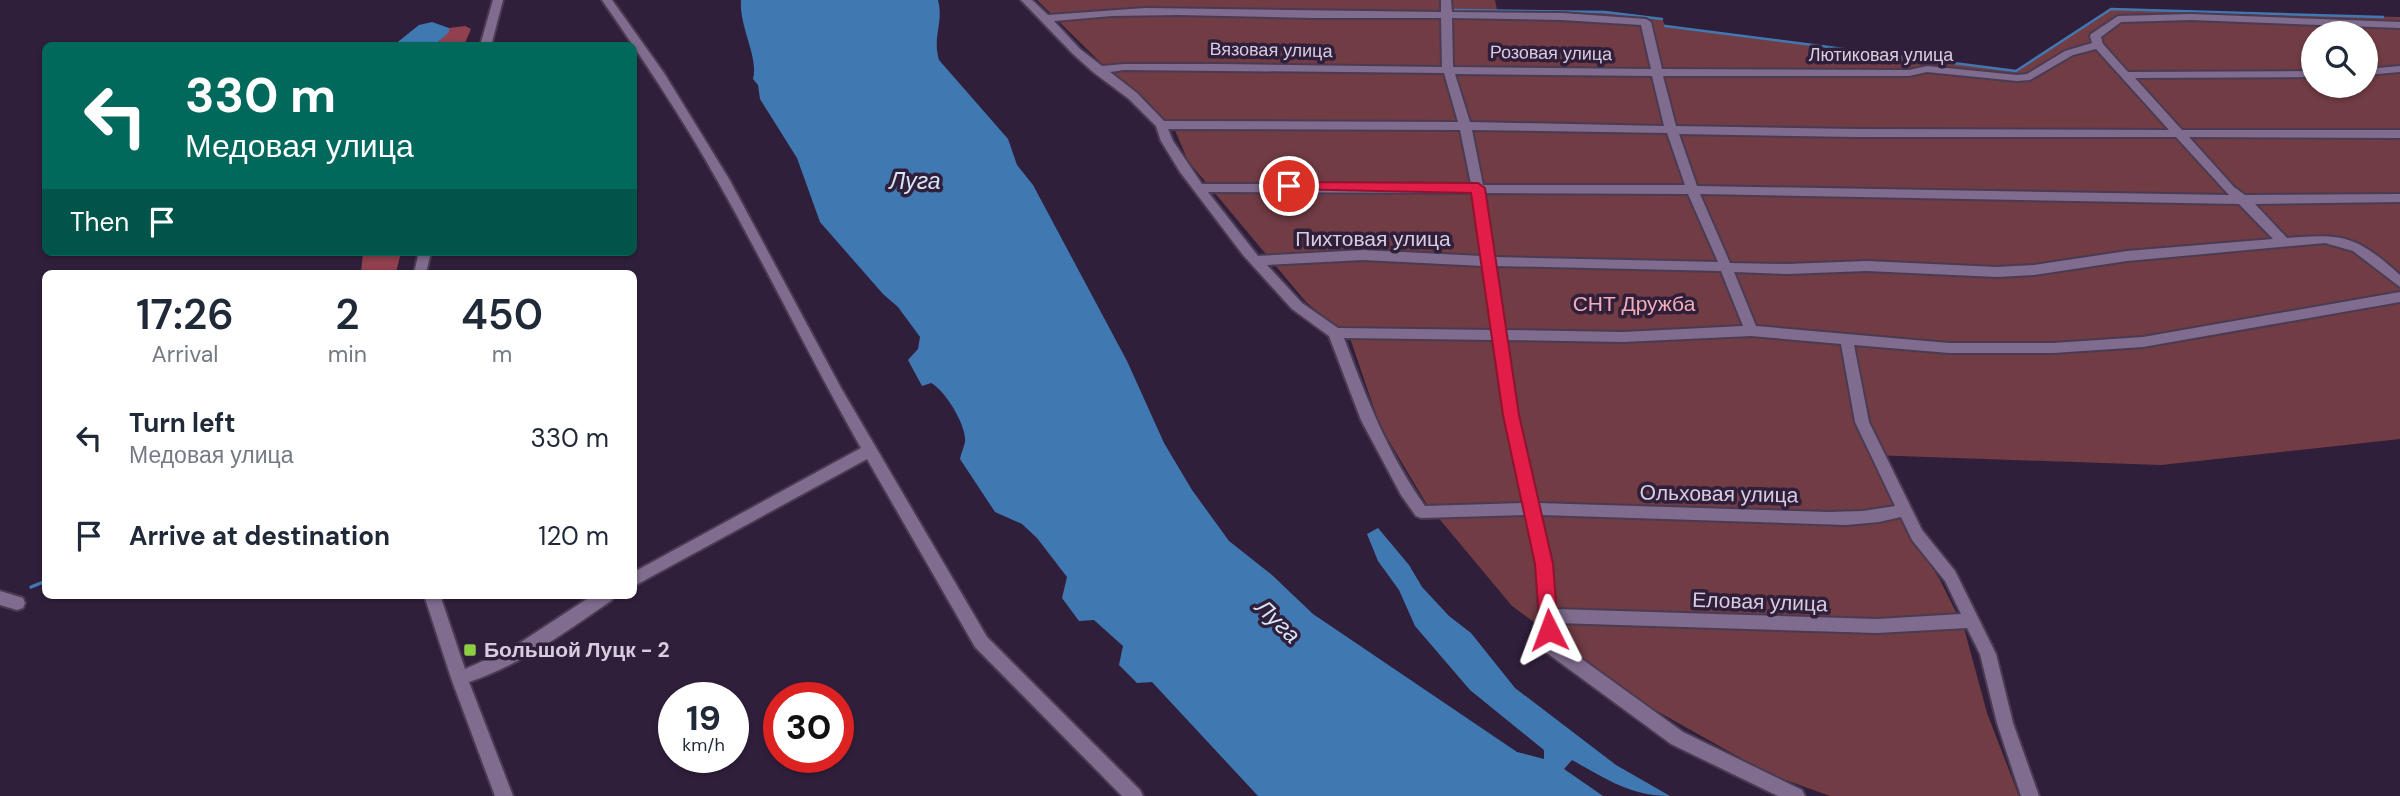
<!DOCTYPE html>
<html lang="en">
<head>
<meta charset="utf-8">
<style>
  :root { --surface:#fff; --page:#f6f6f7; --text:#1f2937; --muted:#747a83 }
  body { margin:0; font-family:"DM Sans",sans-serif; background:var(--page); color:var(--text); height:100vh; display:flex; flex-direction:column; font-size:26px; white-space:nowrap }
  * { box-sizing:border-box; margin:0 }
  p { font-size:23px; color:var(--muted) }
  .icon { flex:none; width:38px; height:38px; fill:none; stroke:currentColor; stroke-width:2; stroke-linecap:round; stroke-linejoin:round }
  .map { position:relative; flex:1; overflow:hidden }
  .side { position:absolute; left:42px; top:270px; width:595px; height:329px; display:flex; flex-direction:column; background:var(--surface); border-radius:10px; box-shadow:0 2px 5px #0004 }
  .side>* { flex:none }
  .guide { position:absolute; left:42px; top:42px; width:595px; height:214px; border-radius:10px; box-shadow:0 2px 5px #0004; background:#00695c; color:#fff; overflow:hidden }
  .fabs { position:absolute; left:2301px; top:21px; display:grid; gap:14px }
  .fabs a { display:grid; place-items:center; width:77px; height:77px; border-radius:50%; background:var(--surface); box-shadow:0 2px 5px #0004; font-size:35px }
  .speed { position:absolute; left:658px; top:682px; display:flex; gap:14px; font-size:35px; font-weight:700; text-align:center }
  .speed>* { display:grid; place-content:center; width:91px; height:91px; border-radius:50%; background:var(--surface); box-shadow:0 2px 5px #0004; line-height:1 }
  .speed small { font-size:18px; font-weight:400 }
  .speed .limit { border:10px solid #d22; background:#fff; color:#111 }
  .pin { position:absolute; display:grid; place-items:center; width:60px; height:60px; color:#fff; margin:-30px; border:4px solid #fff; border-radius:50%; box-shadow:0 2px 7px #0007 }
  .me { position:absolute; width:77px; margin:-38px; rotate:357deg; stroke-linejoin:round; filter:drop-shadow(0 0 5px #0008) }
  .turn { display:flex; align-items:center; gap:24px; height:147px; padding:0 28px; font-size:32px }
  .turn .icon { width:91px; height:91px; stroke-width:2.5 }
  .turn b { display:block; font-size:49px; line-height:60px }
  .then { display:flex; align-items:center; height:66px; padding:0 28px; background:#0003; gap:14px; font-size:26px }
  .eta { display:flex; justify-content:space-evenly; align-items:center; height:119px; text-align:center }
  .eta b { font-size:42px; font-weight:600; line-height:49px }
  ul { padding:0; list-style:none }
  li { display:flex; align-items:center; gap:21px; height:98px; padding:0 28px }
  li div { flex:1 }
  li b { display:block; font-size:26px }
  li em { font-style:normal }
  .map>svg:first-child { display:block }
</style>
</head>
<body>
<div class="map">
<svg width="2400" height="796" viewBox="0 0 2400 796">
  <rect width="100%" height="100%" fill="#301f3b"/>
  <!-- green -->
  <path fill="#713c44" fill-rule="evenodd" d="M1037,0h458l2,10 108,2 57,7 4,8 350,44 95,-62 289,8v422l-239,26 -291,-10 31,65 38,58 25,50 23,85 32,83h-189l-61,-22 -121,-68 -136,-100 -86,-103 -46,-77 -30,-88 -44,-36 -118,-141 -14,-33 -74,-66zM2314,33h52v53h-52z"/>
  <!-- forest -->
  <path fill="#90404f" d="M465,26l6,3 -7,16 -29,1 13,-14 1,-4z
    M363,252h38l-5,21h-35z"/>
  <!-- water -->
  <path fill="#4079b2" d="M741,0h197c6,23 -6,36 1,60l69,79 9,26 16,20 94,176 37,82 28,47 37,51 43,34 41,39 204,138 27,7v-9l-74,-60 -55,-64 -16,-36 -21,-29 -11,-27 11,-6 31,37 13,22 27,29 22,17 44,55 101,77 54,31c-40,0 -63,-17 -98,-36l-8,9 39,27h-345l-106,-114 -15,1 -18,-18 4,-19 -29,-26 -15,1 -17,-23 5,-21 -30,-39 -15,-14 -27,-12 -35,-53c1,-6 4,-12 5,-17 2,-16 -20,-52 -34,-59l-9,3 -14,-26 10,-11 2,-12 -22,-30 -15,-13 -63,-72 -23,-64 -37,-59 -2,-14 -5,-6c6,-22 -14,-52 -12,-79z
    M432,22l17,6v4l-14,13h-41l25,-20z"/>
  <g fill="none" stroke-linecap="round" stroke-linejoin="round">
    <!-- stream-far1 -->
    <path stroke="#4079b2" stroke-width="2.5" d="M1455,10l150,2 57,7
      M1665,26l249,32
      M1930,60l86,11 95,-62 272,8"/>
    <!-- stream -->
    <path stroke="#4079b2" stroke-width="3.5" d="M31,587l15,-6"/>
    <!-- minor casing -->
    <g stroke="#4a3b53" stroke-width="4">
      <path id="minor" d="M493,0h10l-12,46h-11z
        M602,0h10l52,73 65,106 112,209 146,249 153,153 3,6h-21l-147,-149 -108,-188 -233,127v-14l227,-124c-50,-88 -94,-180 -144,-268 -35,-63 -75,-122 -115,-180z
        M1021,0h11l16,15 97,-7 296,4v-12h10l1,12 110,1 84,6 5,3 11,47 247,1 18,-4 90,9 10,-1 38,-23 27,-8 -2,-7 1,-2 27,-18 73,-2 209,8v6l-209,-8 -70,2 -20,15 2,7 25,28 186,-1v6l-179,1 47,52h218v8l-211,-1 45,50 11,8 155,-1v8l-145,2 32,34c57,-5 70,-2 113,37v12l-47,-36 -28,-8 -198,18 -93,14 -37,2 -130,-6 -80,3 -53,-2 22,54 193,17h104l90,-6 257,-45v10l-257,45 -90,6h-104l-95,-8 15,77 53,108 33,41 41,83 17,69 26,73h-18l-24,-73 -17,-69 -13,-26 -90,5 -321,-10 1,18 126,91 119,58 3,6h-27l-107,-52 -128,-94 -2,-5 -5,-81 -10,-49 -105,3 -5,-2 -15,-21 -40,-75 -32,-84 -37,-27 -49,-54 -63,-83 -19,-31 -5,-15 -27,-27 -36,-27 -21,-19zM1178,15l133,3h130l1,49 -221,-3h-97l-22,2 -22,-17 -26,-28 58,-5zM1452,18l110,2 79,5 10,44 -198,-2zM2096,49l73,81 -312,-1 -181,-3 -13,-50h246l18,-4 90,9 13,-1 43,-25zM1124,70l320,3 14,49 -294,-1 -27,-28 -27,-21zM1455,74l197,2 12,50 -194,-4zM1168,129l292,1 11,54h-269l-29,-43zM1472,130l195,3 18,52h-202zM1679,134l178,3h319l53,58 -532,-9zM1208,192l265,1 9,63 -119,-6 -105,6zM1485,193l203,1 30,68 -224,-5zM1700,194l539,10 34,35 -146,12 -93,14 -37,2 -130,-6 -80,3 -57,-1zM1363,260l120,6 9,64 -154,-2 -36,-25 -35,-38zM1496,266l225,5 22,55 -120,6 -118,-2zM1751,336l90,8 14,78 40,84 -32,5 -34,1 -291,-9 -20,-88 -11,-75 116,2zM1344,338l149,2 11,75 19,88 -98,3c-37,-52 -59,-109 -81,-168zM1541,515l305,10 33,-3 22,-5 11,23 33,41 16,33 -84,5 -322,-10 -3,-45z
        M2400,66v6l-34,3v-6z
        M419,252h12l-5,21h-12z
        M0,591l23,7 2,5 -2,5 -6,2 -17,-5z
        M424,595h16l25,74 47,-21 81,-53h21l-2,5c-46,32 -90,64 -143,82l44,114h-18l-44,-118z"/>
    </g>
    <!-- minor -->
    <use href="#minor" fill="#806c8e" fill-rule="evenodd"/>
  </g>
  <!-- route -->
  <path fill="#e11d48" stroke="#92132f" stroke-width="2" d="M1289,182l189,1 7,5 34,227 34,149 5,66 -3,6 -6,2 -7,-2 -2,-6 -5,-66 -32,-149 -32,-222 -186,-4 -3,-3z"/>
  <!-- markers -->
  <rect fill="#8ece43" stroke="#301f3b" stroke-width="2.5" x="463" y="643" width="14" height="14" rx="3.5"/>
  <g text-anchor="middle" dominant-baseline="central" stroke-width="7" stroke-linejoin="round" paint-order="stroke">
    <!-- far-street labels -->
    <g font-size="18" fill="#d7cddf" stroke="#301f3b">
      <text transform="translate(1271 50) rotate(1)">Вязовая улица</text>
      <text transform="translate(1551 53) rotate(1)">Розовая улица</text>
      <text x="1881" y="55">Лютиковая улица</text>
    </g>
    <!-- street labels -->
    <g font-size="21" fill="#d7cddf" stroke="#301f3b">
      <text x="1373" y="239">Пихтовая улица</text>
      <text transform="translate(1719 494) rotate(1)">Ольховая улица</text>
      <text transform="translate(1760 602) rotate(2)">Еловая улица</text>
    </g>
    <!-- park labels -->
    <g font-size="21" fill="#f3adb6" stroke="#301f3b">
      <text x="1634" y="304">СНТ Дружба</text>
    </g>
    <!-- poi labels -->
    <g font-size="21" font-weight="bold" fill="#d7cddf" stroke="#301f3b" text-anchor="start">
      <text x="484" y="650">Большой Луцк - 2</text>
    </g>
    <!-- water labels -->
    <g font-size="23" font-style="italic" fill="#d7e6f7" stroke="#301f3b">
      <text x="915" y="181">Луга</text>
      <text transform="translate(1278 621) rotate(44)">Луга</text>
    </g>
  </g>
</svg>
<div class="fabs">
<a><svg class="icon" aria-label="search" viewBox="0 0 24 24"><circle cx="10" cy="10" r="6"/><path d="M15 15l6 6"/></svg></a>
</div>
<div class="speed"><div>19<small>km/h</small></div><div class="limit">30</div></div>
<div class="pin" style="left:1289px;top:186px;background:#d93025"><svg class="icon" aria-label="arrive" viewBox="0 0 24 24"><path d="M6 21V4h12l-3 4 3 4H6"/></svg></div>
<svg class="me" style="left:1549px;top:630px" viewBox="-20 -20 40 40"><path d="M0-17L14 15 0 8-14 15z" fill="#e11d48" stroke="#fff" stroke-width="4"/></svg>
<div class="guide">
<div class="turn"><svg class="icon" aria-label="left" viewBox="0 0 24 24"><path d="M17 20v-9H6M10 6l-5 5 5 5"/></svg><div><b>330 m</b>Медовая улица</div></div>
<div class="then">Then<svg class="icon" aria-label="arrive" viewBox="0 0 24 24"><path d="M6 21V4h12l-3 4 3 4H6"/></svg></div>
</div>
<section class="side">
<div class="eta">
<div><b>17:26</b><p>Arrival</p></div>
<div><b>2</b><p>min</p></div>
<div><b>450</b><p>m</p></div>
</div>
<ul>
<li><svg class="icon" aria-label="left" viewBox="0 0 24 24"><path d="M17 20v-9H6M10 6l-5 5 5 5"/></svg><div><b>Turn left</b><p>Медовая улица</p></div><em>330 m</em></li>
<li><svg class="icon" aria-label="arrive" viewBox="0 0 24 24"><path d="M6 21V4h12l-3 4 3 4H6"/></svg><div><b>Arrive at destination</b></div><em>120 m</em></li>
</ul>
</section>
</div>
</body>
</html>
